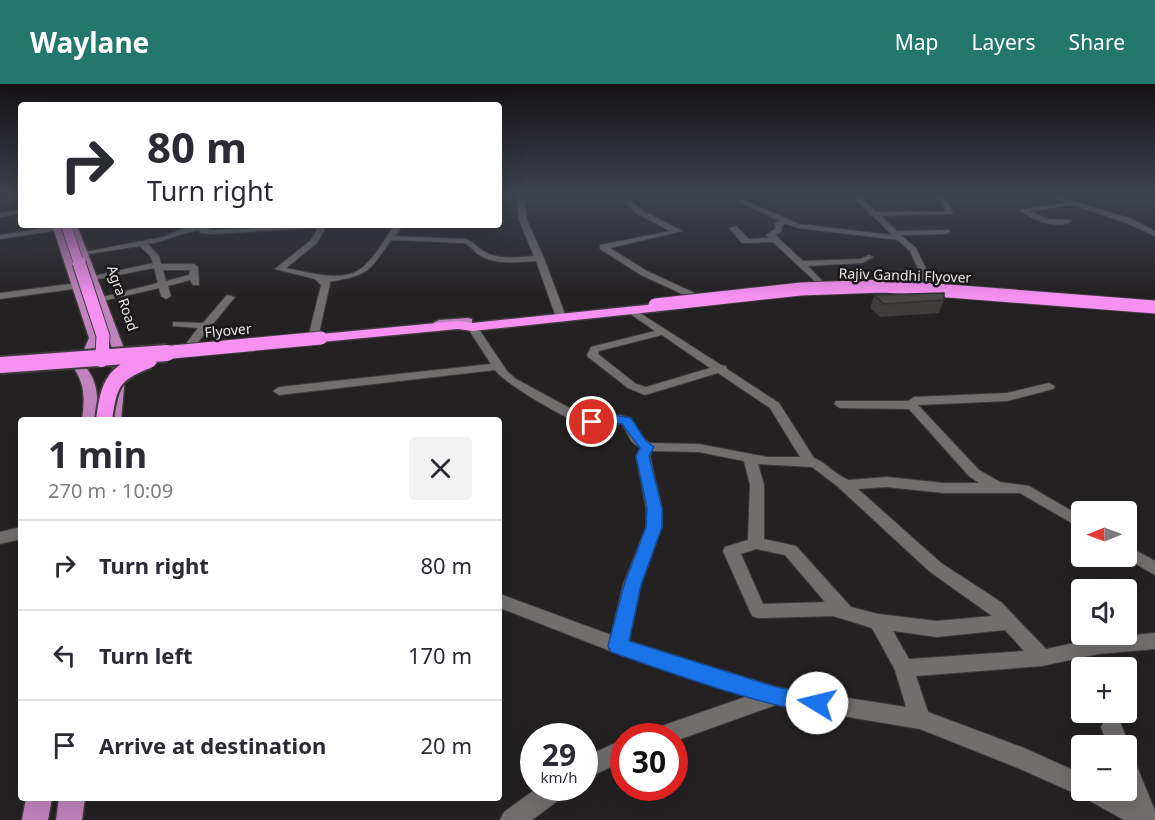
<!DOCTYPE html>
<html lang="en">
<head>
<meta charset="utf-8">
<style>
  :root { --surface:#fff; --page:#f2f2f3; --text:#2b2b33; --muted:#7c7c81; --line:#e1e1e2; --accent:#23776c }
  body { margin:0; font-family:"Noto Sans",sans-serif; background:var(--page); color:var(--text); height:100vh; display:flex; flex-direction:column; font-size:22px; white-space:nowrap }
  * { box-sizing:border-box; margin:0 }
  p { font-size:20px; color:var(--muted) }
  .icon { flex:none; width:33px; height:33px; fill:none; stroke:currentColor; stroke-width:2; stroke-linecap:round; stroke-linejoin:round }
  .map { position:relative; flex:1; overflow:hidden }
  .details { position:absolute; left:18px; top:333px; width:484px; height:384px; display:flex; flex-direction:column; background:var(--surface); border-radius:6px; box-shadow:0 6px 24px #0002 }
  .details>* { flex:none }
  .banner { position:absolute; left:18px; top:18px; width:484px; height:126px; border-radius:6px; box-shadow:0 6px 24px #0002; background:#fff; color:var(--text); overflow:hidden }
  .needle { width:39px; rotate:269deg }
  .buttons { position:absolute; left:1071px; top:417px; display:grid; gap:12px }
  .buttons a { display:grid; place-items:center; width:66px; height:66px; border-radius:6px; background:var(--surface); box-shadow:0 6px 24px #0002; font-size:30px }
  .speed { position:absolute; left:520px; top:639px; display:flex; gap:12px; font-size:30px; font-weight:700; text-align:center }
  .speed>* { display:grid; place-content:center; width:78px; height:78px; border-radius:50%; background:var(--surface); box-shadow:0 6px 24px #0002; line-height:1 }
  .speed small { font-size:15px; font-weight:400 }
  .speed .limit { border:9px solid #d22; background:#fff; color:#111 }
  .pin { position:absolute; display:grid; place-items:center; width:51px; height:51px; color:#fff; margin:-26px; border:3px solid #fff; border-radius:50%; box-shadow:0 2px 6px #0007 }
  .me { position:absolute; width:66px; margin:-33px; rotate:279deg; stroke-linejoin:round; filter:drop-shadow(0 0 4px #0008) }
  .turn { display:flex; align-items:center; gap:21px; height:126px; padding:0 30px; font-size:27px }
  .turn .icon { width:78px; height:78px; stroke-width:2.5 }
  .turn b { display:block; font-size:42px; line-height:51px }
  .round { display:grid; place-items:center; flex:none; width:63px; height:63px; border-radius:6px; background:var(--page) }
  .headline { display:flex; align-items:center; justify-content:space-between; height:102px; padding:0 30px }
  h1 { font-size:36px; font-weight:700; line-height:45px }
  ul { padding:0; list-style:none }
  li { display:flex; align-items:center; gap:18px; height:90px; padding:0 30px; border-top:2px solid var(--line) }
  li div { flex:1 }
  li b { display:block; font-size:22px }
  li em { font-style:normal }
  header { display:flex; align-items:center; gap:36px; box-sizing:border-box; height:84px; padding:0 30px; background:var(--accent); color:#fff }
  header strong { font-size:28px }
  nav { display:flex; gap:33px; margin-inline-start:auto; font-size:21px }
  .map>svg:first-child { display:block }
</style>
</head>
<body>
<header>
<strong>Waylane</strong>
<nav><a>Map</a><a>Layers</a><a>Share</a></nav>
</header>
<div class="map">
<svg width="1155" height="736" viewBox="0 0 1155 736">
  <rect width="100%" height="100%" fill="#242122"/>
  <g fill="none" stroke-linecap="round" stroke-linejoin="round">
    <!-- minor casing -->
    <g stroke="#3d3b3b" stroke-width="2">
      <path id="minor" d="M517,110h6l4,26 17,38 22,59 -2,2 -8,-2 -20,-56c-17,1 -37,4 -53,-4 -8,-3 -11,-11 -19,-14l-73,-3c-24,34 -21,34 -62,42l1,2 -13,58 -5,3 -5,-3 14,-57 -6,-6 -40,-10 36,-29 6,-10 -3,-2 -102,6 -12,-1 -1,-3c-18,3 -33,11 -51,14l11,12 2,8h33l4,3 1,18h-6l-3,-5 -22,6 3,10 -5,3 -5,-3 -2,-8 -60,14 -5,-3 64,-16 -4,-15 -61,12 -4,-3 64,-14 -2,-6 -11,-11 -57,9 -4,-2 84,-16 21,-9 28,-3v3l-6,1 6,1 107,-5 6,4 -8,14 -31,25c22,4 57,16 77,-1 13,-11 22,-29 32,-42h8l-8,11 69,3c12,3 11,8 21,13 14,8 33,5 49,4l-15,-36zM163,186h27l-1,5 -23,6z
        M616,110h7l18,16 41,21 -72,17 37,23 52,24v4h-6l-52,-24 -41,-26v-4l70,-14 -34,-18z
        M721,110h9l1,2 -3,2z
        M846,110h31l-18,2 17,16 70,-1 -5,-10 -13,-7c14,0 23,8 25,20l-72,2 16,15 52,-1 1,2 -4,2 -45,1 15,13 15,31 12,11v4h-6l-13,-12 -14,-31 -12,-11 -100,-12 -12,-4 -4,1 -1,7 -6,3 28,26 57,-2 9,-4 4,2 -11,6 -54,3 17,18 -4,3 -48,-45 -31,1 -13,-15 7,-2 13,13 20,-1 -3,-3 9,-6 1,-7 4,-1 -41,-19 2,-3 58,25 93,11 -19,-19 -5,-1 1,-3 -17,-15z
        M1053,110h7l3,4 69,21 23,12v5l-29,-13 -53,-18 -43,6 17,8 23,1 1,2c-16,8 -39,-3 -52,-12l47,-7 -7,-3z
        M21,125v4l-21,4v-4z
        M57,142l4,2 -1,2 -60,9v-4z
        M77,199l3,1v4l-80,11v-6z
        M227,211l8,2 -41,50h-8l-1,-2 13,-17 -25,-2v-4l30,1z
        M629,222l92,59 5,1 1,3 52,34 35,55c13,5 22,18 35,22l38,-3 57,6h35l-10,-7 -60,-67 -69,-1 -6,-4 2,-3h72l6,-4 93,-4 42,-10 4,2 2,2 -2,2 -46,12 -89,4 61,65 21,12 29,4 53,31v12l-62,-36h-76l-57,-6 -29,2 83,74 60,39 45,47 52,-11 57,-5v16l-57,5 -56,12 -126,10 12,36 96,36 58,26v16h34l9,5 -2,-5h3v-34l8,3 21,52v9h-31l-41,-23 -65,-29 -98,-39 -144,-24 -101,36v-5h-24l2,-7 95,-33 -130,-42 -118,-46v-14l111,41 12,-50 23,-58v-19l-10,-52 4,-8 -8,-6 -10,-18c-12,-2 -25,2 -38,0 -16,-3 -80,-41 -89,-54l-216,25 -6,-4 6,-4 212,-23 -24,-37 5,-3 4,1 31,46 9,8 70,38 34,-2 11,3 11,19 8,6 49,1 68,13h33l-30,-49 -52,-35 -73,22 -17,-7 -40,-31 -1,-2 4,-8 64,-16 -29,-20 -2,-2zM662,251l48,33 -64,19 -10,-3 -38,-30 1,-3zM652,367l47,1 45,9 6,24 -2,55 -23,7 -2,4 29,65 6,2 75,-2 39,12 23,42 11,37 -130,-20 -147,-46 12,-56 21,-58v-19l-12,-52zM758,380l54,3 25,19 92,85 63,45 -55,5 -59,-7 -27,-7 -55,-61 -32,-7v-54zM756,465l29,6 40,47 -62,2 -22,-50zM1005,546l19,21 -115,8 -16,-28 44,6z
        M21,443v12l-21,5v-12z
        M1126,461l29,16v14l-33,-19h4z
        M1112,633l7,3 11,26 -4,8v-8h-18l-7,-19 4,-7z
        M624,655v22l-39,18v-22z
        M537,704h30l-3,8 -32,24h-32l4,-8z"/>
    </g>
    <!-- major casing -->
    <g stroke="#3d3b3b" stroke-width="3">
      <path id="major" d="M52,141h8l41,113 -7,15 -10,12c15,17 14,34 12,55h-14c3,-22 3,-36 -10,-55l11,-13 6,-14z
        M69,141h8l48,126v27l-4,42h-14l6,-42v-27z
        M468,234l4,1v4l-33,3 -6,-3 6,-3z
        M26,714h26l-4,22h-26z
        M59,714h26l-3,22h-26z"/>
    </g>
    <!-- highway casing -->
    <g stroke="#3d3b3b" stroke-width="3">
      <path id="highway" d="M52,141h22l-18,4z
        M675,218l6,4 -2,3 -207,22 -14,-2 -137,13 -7,-4 7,-4 137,-13 14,2z"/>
    </g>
    <!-- minor -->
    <use href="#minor" fill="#716e6e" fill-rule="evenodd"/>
    <!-- major -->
    <use href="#major" fill="#c183bd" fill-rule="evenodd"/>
    <!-- highway -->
    <use href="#highway" fill="#f691f2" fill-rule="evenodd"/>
    <!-- highway-bridge-far2 casing -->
    <g stroke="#3d3b3b" stroke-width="11" stroke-linecap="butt">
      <path id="highway-bridge-far2" d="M67,144l12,36"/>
    </g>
    <!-- highway-bridge-far1 casing -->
    <g stroke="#3d3b3b" stroke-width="15" stroke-linecap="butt">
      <path id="highway-bridge-far1" d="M79,179l24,73 -1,18
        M655,221l146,-16 83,-3 271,21
        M151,270l170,-16"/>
    </g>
    <!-- highway-bridge casing -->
    <g stroke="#3d3b3b" stroke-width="20" stroke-linecap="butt">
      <path id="highway-bridge" d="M101,275l2,-6
        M0,281l167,-12
        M104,336c5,-37 9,-47 45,-60"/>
    </g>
    <!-- highway-bridge-far2 -->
    <use href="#highway-bridge-far2" stroke="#f691f2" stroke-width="10"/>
    <!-- highway-bridge-far1 -->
    <use href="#highway-bridge-far1" stroke="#f691f2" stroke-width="13"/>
    <!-- highway-bridge -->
    <use href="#highway-bridge" stroke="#f691f2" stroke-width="16"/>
  </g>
  <!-- wall -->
  <path fill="#3f3c3b" d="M874,211l70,5 -5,13 -59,4 -10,-9z"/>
  <!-- building -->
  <path fill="#494645" stroke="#333130" stroke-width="1.5" d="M944,209v7l-60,4 -10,-9z"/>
  <!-- sky -->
  <linearGradient id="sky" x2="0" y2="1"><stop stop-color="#141213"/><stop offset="0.52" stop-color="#3f434f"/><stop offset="1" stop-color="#3f434f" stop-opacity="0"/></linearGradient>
  <rect width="1155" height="213" fill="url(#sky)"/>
  <!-- route -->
  <path fill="#1a73e8" stroke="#114b97" stroke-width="1.5" d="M613,331l18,3 15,23 8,6 -5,9 13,52v19l-21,58 -12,56 147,46 48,9 3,7 -3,7c-26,10 -178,-46 -213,-58l-3,-6 16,-61 22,-58 1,-19 -11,-52 4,-8 -18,-24c-12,-2 -28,5 -37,-2l7,-4z"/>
  <g text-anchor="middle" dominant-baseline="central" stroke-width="5" stroke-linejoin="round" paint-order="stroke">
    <!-- far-street labels -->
    <g font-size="14" fill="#e6e4e4" stroke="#1b1819">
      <text transform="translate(905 191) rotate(2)">Rajiv Gandhi Flyover</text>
      <text transform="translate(123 214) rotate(71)">Agra Road</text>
      <text transform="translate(228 246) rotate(-5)">Flyover</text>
    </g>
  </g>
</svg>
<div class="buttons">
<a><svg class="needle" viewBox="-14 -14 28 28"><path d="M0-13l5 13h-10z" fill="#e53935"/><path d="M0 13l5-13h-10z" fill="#7c7c81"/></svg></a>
<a><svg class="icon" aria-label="sound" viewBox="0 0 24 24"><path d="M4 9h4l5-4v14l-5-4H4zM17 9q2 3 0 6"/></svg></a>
<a>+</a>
<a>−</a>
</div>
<div class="speed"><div>29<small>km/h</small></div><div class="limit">30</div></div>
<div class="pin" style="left:592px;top:338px;background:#d93025"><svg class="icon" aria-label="arrive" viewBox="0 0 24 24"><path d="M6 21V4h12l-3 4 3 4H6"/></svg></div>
<svg class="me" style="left:817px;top:619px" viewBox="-20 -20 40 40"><circle r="19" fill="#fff"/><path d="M0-13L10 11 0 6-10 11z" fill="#1a73e8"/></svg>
<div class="banner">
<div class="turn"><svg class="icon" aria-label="right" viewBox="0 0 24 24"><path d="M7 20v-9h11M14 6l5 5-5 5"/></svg><div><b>80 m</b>Turn right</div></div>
</div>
<section class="details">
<div class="headline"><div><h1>1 min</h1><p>270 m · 10:09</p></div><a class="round"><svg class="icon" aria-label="close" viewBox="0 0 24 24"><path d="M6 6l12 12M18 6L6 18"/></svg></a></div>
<ul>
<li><svg class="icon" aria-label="right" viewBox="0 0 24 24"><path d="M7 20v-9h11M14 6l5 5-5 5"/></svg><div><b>Turn right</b></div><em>80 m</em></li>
<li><svg class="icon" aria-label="left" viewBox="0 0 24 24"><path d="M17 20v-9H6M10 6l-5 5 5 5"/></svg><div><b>Turn left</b></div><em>170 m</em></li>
<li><svg class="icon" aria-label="arrive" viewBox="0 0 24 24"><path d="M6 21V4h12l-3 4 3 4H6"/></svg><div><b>Arrive at destination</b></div><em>20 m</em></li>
</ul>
</section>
</div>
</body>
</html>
